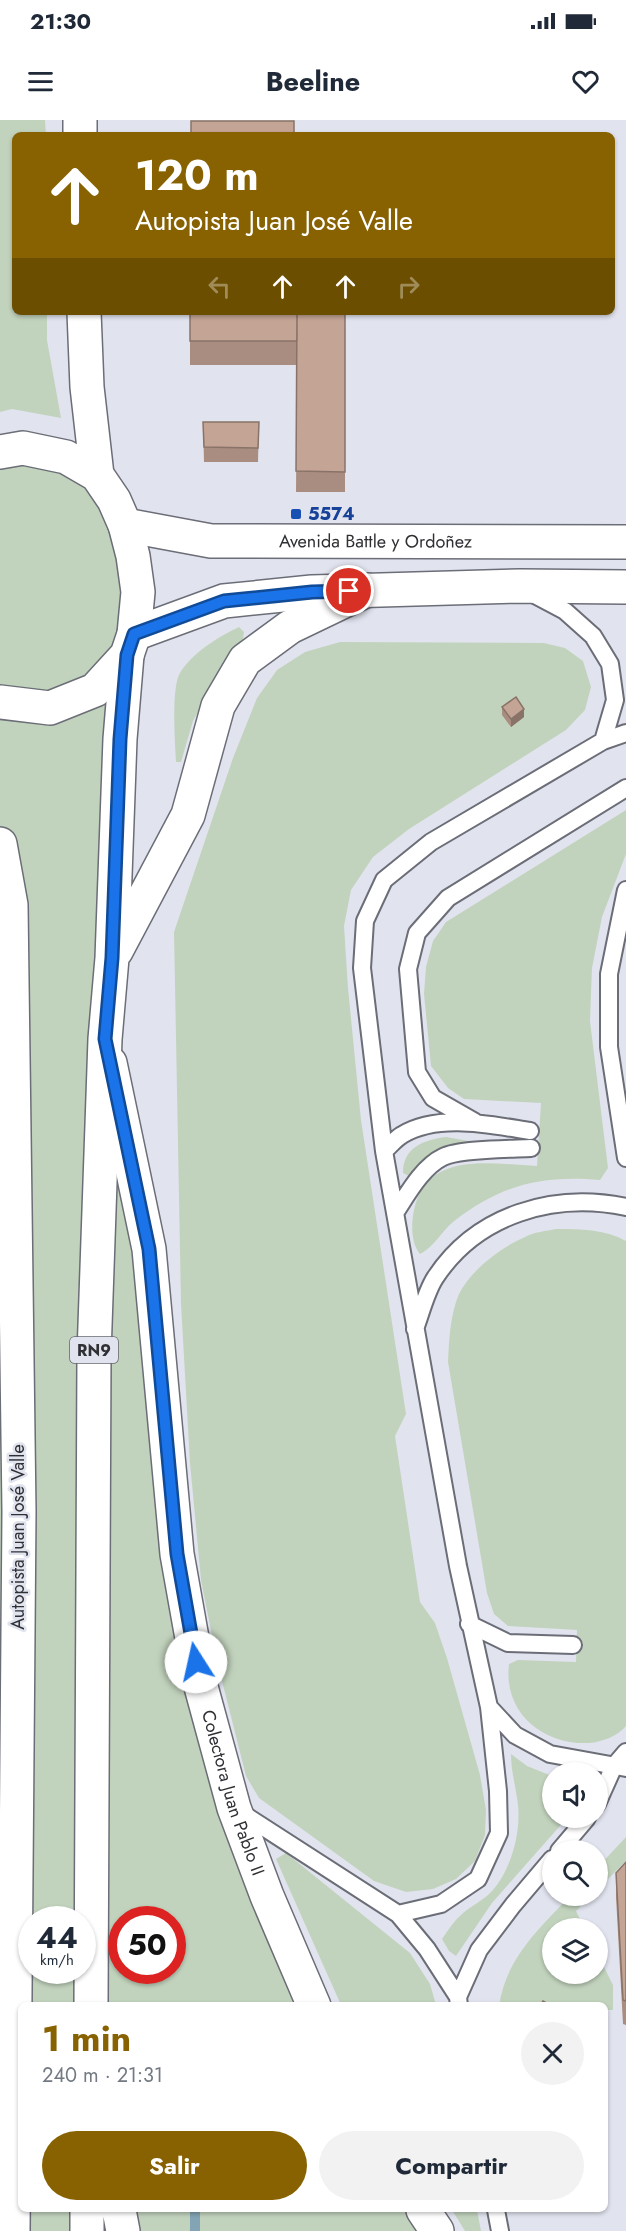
<!DOCTYPE html>
<html lang="es">
<head>
<meta charset="utf-8">
<style>
  :root { --surface:#fff; --page:#f2f2f3; --text:#1f2937; --muted:#747a83; --accent:#886200 }
  body { margin:0; font-family:Jost,sans-serif; background:var(--page); color:var(--text); height:100vh; display:flex; flex-direction:column; font-size:22px; white-space:nowrap }
  * { box-sizing:border-box; margin:0 }
  p { font-size:20px; color:var(--muted) }
  .icon { flex:none; width:33px; height:33px; fill:none; stroke:currentColor; stroke-width:2; stroke-linecap:round; stroke-linejoin:round }
  .map { position:relative; flex:1; overflow:hidden }
  .sheet { position:absolute; left:18px; top:1882px; width:590px; height:210px; display:flex; flex-direction:column; background:var(--surface); border-radius:9px; box-shadow:0 2px 4px #0004 }
  .sheet>* { flex:none }
  .guide { position:absolute; left:12px; top:12px; width:603px; height:183px; border-radius:9px; box-shadow:0 2px 4px #0004; background:#886200; color:#fff; overflow:hidden }
  .fabs { position:absolute; left:542px; top:1642px; display:grid; gap:12px }
  .fabs a { display:grid; place-items:center; width:66px; height:66px; border-radius:50%; background:var(--surface); box-shadow:0 2px 4px #0004; font-size:30px }
  .speed { position:absolute; left:18px; top:1786px; display:flex; gap:12px; font-size:30px; font-weight:700; text-align:center }
  .speed>* { display:grid; place-content:center; width:78px; height:78px; border-radius:50%; background:var(--surface); box-shadow:0 2px 4px #0004; line-height:1 }
  .speed small { font-size:15px; font-weight:400 }
  .speed .limit { border:9px solid #d22; background:#fff; color:#111 }
  .pin { position:absolute; display:grid; place-items:center; width:51px; height:51px; color:#fff; margin:-26px; border:3px solid #fff; border-radius:50%; box-shadow:0 2px 6px #0007 }
  .me { position:absolute; width:66px; margin:-33px; rotate:350deg; stroke-linejoin:round; filter:drop-shadow(0 0 4px #0008) }
  .turn { display:flex; align-items:center; gap:21px; height:126px; padding:0 24px; font-size:27px }
  .turn .icon { width:78px; height:78px; stroke-width:2.5 }
  .turn b { display:block; font-size:42px; line-height:51px }
  .lanes { display:flex; align-items:center; height:57px; padding:0 24px; background:#0003; justify-content:center; gap:30px; direction:ltr }
  .lanes .off { opacity:.35 }
  .round { display:grid; place-items:center; flex:none; width:63px; height:63px; border-radius:32px; background:var(--page) }
  .head { display:flex; align-items:center; justify-content:space-between; height:102px; padding:0 24px }
  h1 { font-size:36px; font-weight:700; line-height:45px; color:var(--accent) }
  .action { display:flex; gap:12px; margin-top:auto; padding:12px 24px }
  .action a { flex:1; height:69px; border-radius:36px; background:var(--accent); color:#fff; font-size:24px; font-weight:700; line-height:69px; text-align:center }
  .action a+a { background:var(--page); color:var(--text) }
  .status { display:flex; justify-content:space-between; align-items:center; height:42px; padding:0 30px; background:var(--surface); direction:ltr }
  .status svg { height:16px; fill:currentColor }
  header { display:flex; justify-content:space-between; align-items:center; height:78px; padding:0 24px; background:var(--surface); font-size:27px; font-weight:700 }
  .map>svg:first-child { display:block }
</style>
</head>
<body>
<div class="status"><b>21:30</b><svg viewBox="0 0 49 12"><path d="M0 12V9h3v3zM5 12V6h3v6zM10 12V3h3v9zM15 12V0h3v12zM26 1h20v11H26zM47 4h2v5h-2z"/></svg></div>
<header><svg class="icon" aria-label="menu" viewBox="0 0 24 24"><path d="M4 6h16M4 12h16M4 18h16"/></svg>Beeline<svg class="icon" aria-label="heart" viewBox="0 0 24 24"><path d="M12 20l-8-8c-3-5 5-10 8-4 3-6 11-1 8 4z"/></svg></header>
<div class="map">
<svg width="626" height="2111" viewBox="0 0 626 2111">
  <rect width="100%" height="100%" fill="#e1e4ef"/>
  <!-- green -->
  <path fill="#c2d3bd" fill-rule="evenodd" d="M0,0h45l1,15h-31v177h32v28l14,78 -49,-9 -12,3z
    M0,332l66,5 59,68 -20,514 95,644 114,322 -293,1v204h402l14,21h-437zM32,1800h50v51h-50zM122,1800h50v51h-50z
    M239,507l5,5 -1,7 -13,15 -37,67 -12,41h-5c-1,-18 -5,-75 4,-89 12,-20 38,-36 59,-46z
    M340,522l204,1 21,5 18,13 8,26 -6,23 -19,20 -157,99 -36,28 -22,33 -7,36 4,62 13,132 45,294 -11,22 25,166 15,21 12,35 33,117 6,35 -1,25 -10,26 -19,18 -23,10 -27,3 -32,-11 -115,-83 -13,-22 -29,-115 -16,-81 -11,-117 -9,-159 -7,-372 59,-174 24,-60 20,-28 28,-18z
    M626,690v44l-24,63 -10,51 -2,53 18,147 -8,12c-60,-5 -99,5 -147,42 -12,10 -19,25 -33,32 -9,-11 -9,-29 -6,-44 13,-60 76,-46 123,-44l4,-63 -77,-4 -16,-11 -17,-22 -7,-72 2,-27 7,-26 13,-19z
    M446,1017l40,7 -66,21 -11,11 -6,-3c0,-26 21,-33 43,-36z
    M556,1109c23,0 49,0 70,12v485c-8,10 -24,16 -37,17 -46,2 -86,-30 -80,-79l9,-4 58,2 1,-32 -69,-4 -14,-12 -7,-21 -39,-231c1,-22 2,-47 11,-68 12,-24 41,-46 66,-57 9,-5 21,-6 31,-8z
    M511,1634l16,12 25,10v42h15l-75,85 -36,53 -7,-5 -7,-12c6,-9 12,-18 20,-25 9,-8 22,-14 30,-23 19,-21 29,-58 26,-86 -2,-18 -7,-33 -7,-51z
    M626,1717v24l-29,29v-22z
    M286,1733l124,100 20,31 6,21h-95l-65,-146z
    M570,1776h21l-15,15 9,18h-33v45h45v-21l16,32v25h-8l-1,-4h-105c7,-48 40,-77 71,-110z
    M452,2090h25l4,21h-16z"/>
  <g fill="none" stroke-linecap="round" stroke-linejoin="round">
    <!-- stream -->
    <path stroke="#83a4b4" stroke-width="10" d="M195,2090v21"/>
    <!-- service casing -->
    <g stroke="#6b6d77" stroke-width="20">
      <path id="service" d="M531,473l34,18 28,25 17,28 5,36 -12,41
        M626,770l-17,84v73l17,111
        M475,1002l-42,-24 -16,-26 -9,-103 9,-36 31,-35 178,-110
        M384,1031c6,-5 11,-12 18,-16 36,-22 89,-10 128,-4
        M395,1093c12,-18 27,-46 48,-56 16,-8 68,-8 88,-9
        M415,1209c6,-16 11,-37 20,-51 42,-64 119,-86 191,-71
        M469,1504l39,19 65,2
        M489,1587l26,28 35,19 76,14
        M597,1684l17,-38 12,-14
        M240,1692l158,102 29,35 31,48 1,9
        M559,1731l28,-33
        M398,1794l43,-10 37,-25 21,-46 -1,-42 -9,-84 -31,-141 -74,-415 -22,-183 3,-47 19,-41 47,-38 172,-101 23,-8
        M458,1877l21,-47 34,-45 39,-46
        M496,2090l4,21"/>
    </g>
    <!-- secondary casing -->
    <g stroke="#6b6d77" stroke-width="36">
      <g id="secondary">
        <path id="s1" d="M125,405l86,16 415,1"/>
        <path d="M134,514l90,-33 88,-9 208,-6 106,1"/>
        <path id="s2" d="M110,943l39,186 28,305 23,129 34,125 33,88 47,110"/>
        <path d="M423,2090l14,21"/>
      </g>
    </g>
    <!-- primary casing -->
    <g stroke="#6b6d77" stroke-width="36">
      <path id="primary" d="M80,15v-15
        M84,192l3,75 10,88
        M0,332l23,-4 43,9 31,18 17,25 11,25 8,31 5,36 -4,42 -7,21 -32,35 -45,18 -50,-6"/>
    </g>
    <!-- motorway casing -->
    <g stroke="#6b6d77" stroke-width="36">
      <path id="motorway" d="M0,724l11,61 8,607 -6,719
        M116,831l72,-136 30,-109 27,-46 45,-33 77,-37
        M91,1886l3,-652 11,-315 7,-81 8,-219 7,-84
        M119,2090l4,21
        M87,2111v-21"/>
    </g>
    <!-- service -->
    <use href="#service" stroke="#fff" stroke-width="16"/>
    <!-- secondary -->
    <use href="#secondary" stroke="#fff" stroke-width="33"/>
    <!-- primary -->
    <use href="#primary" stroke="#fff" stroke-width="33"/>
    <!-- motorway -->
    <use href="#motorway" stroke="#fff" stroke-width="33"/>
  </g>
  <!-- wall -->
  <path fill="#a98d80" d="M190,192h155v180h-49l1,-127h-107z
    M203,302h56l-1,40h-54z
    M502,587l22,10 -13,10 -9,-12z
    M626,1742v163l-3,-1 -7,-127v-24z"/>
  <!-- shaded-wall -->
  <path fill="#897368" d="M524,589v8l-13,10v-8z"/>
  <!-- building -->
  <path fill="#c4a495" stroke="#897368" stroke-width="1.5" d="M191,1h103v14h-103z
    M190,192h107v29h-107z
    M297,192h48v160l-49,-1z
    M203,302h56l-1,26 -54,-1z
    M516,577l8,12 -13,10 -9,-12z
    M626,1742v139l-3,-1 -7,-127z
    M543,1881l8,5h-11z"/>
  <g fill="none" stroke-linecap="round" stroke-linejoin="round">
    <!-- route casing -->
    <g stroke="#114b97" stroke-width="15">
      <path id="route" d="M196,1542l-19,-108 -28,-305 -44,-210 7,-81 8,-219 7,-84 7,-21 90,-33 88,-9 37,-1"/>
    </g>
    <!-- route -->
    <use href="#route" stroke="#1a73e8" stroke-width="10"/>
  </g>
  <!-- markers -->
  <rect fill="#1a4fb4" stroke="#e1e4ef" stroke-width="2" x="290" y="388" width="12" height="12" rx="3"/>
  <g text-anchor="middle" dominant-baseline="central" stroke-width="5" stroke-linejoin="round" paint-order="stroke">
    <!-- shield labels -->
    <rect fill="#e1e4ef" stroke="#64666c" stroke-width="1.5" x="70" y="1217" width="48" height="26" rx="4.5"/>
    <g font-size="16" font-weight="bold" fill="#2e3034">
      <text x="94" y="1230">RN9</text>
    </g>
    <!-- transit labels -->
    <g font-size="18" font-weight="bold" fill="#164399" stroke="#e1e4ef" text-anchor="start">
      <text x="308" y="394">5574</text>
    </g>
    <!-- street labels -->
    <g font-size="18" fill="#2e3034" stroke="#e1e4ef">
      <text stroke="none"><textPath href="#s1" startOffset="252">Avenida Battle y Ordoñez</textPath></text>
      <text transform="translate(18 1417) rotate(-90)">Autopista Juan José Valle</text>
      <text stroke="none"><textPath href="#s2" startOffset="742">Colectora Juan Pablo II</textPath></text>
    </g>
  </g>
</svg>
<div class="fabs">
<a><svg class="icon" aria-label="sound" viewBox="0 0 24 24"><path d="M4 9h4l5-4v14l-5-4H4zM17 9q2 3 0 6"/></svg></a>
<a><svg class="icon" aria-label="search" viewBox="0 0 24 24"><circle cx="10" cy="10" r="6"/><path d="M15 15l6 6"/></svg></a>
<a><svg class="icon" aria-label="layers" viewBox="0 0 24 24"><path d="M12 4l9 5-9 5-9-5zM3 14l9 5 9-5"/></svg></a>
</div>
<div class="speed"><div>44<small>km/h</small></div><div class="limit">50</div></div>
<div class="pin" style="left:349px;top:471px;background:#d93025"><svg class="icon" aria-label="arrive" viewBox="0 0 24 24"><path d="M6 21V4h12l-3 4 3 4H6"/></svg></div>
<svg class="me" style="left:196px;top:1542px" viewBox="-20 -20 40 40"><circle r="19" fill="#fff"/><path d="M0-13L10 11 0 6-10 11z" fill="#1a73e8"/></svg>
<div class="guide">
<div class="turn"><svg class="icon" aria-label="ahead" viewBox="0 0 24 24"><path d="M12 20V5M6 11l6-6 6 6"/></svg><div><b>120 m</b>Autopista Juan José Valle</div></div>
<div class="lanes"><svg class="icon off" aria-label="left" viewBox="0 0 24 24"><path d="M17 20v-9H6M10 6l-5 5 5 5"/></svg><svg class="icon" aria-label="ahead" viewBox="0 0 24 24"><path d="M12 20V5M6 11l6-6 6 6"/></svg><svg class="icon" aria-label="ahead" viewBox="0 0 24 24"><path d="M12 20V5M6 11l6-6 6 6"/></svg><svg class="icon off" aria-label="right" viewBox="0 0 24 24"><path d="M7 20v-9h11M14 6l5 5-5 5"/></svg></div>
</div>
<section class="sheet">
<div class="head"><div><h1>1 min</h1><p>240 m · 21:31</p></div><a class="round"><svg class="icon" aria-label="close" viewBox="0 0 24 24"><path d="M6 6l12 12M18 6L6 18"/></svg></a></div>
<div class="action"><a>Salir</a><a>Compartir</a></div>
</section>
</div>
</body>
</html>
